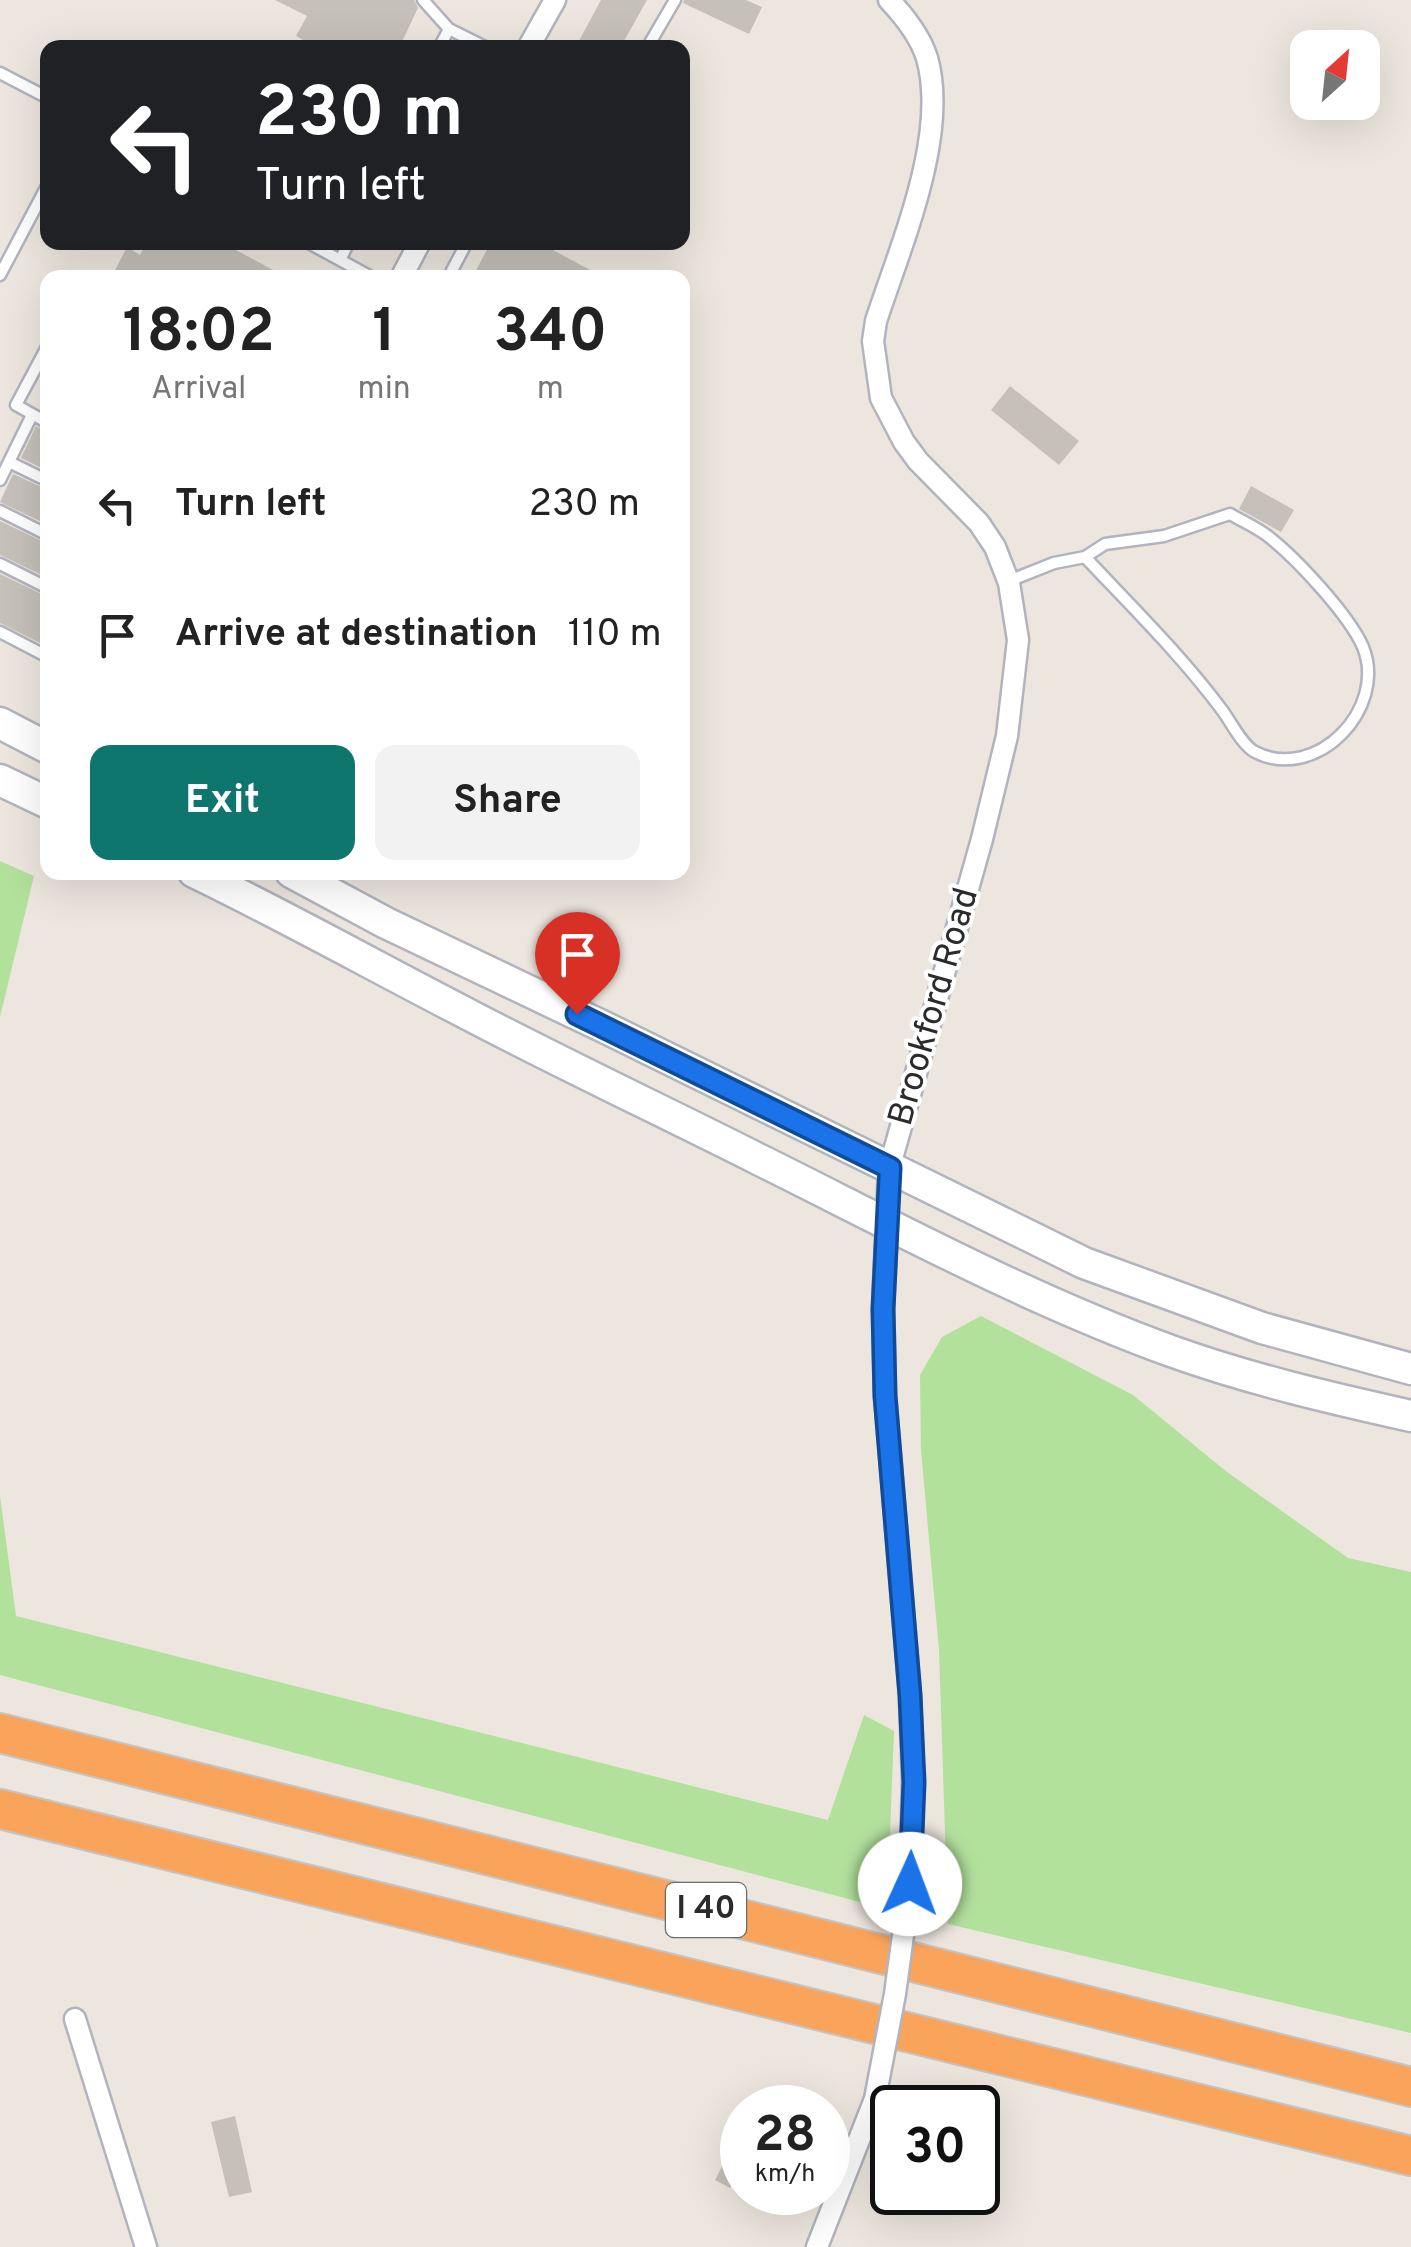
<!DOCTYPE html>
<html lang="en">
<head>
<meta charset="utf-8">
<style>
  :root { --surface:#fff; --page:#f2f2f2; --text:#222; --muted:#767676; --accent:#0f766e }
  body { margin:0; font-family:Overpass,sans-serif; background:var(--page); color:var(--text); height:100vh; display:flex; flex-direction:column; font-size:38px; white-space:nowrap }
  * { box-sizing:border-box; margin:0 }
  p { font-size:32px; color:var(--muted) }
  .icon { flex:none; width:55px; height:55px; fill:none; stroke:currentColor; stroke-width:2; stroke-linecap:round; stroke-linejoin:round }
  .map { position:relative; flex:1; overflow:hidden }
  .side { position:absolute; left:40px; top:270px; width:650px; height:610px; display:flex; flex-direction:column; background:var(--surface); border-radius:20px; box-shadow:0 10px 40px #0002 }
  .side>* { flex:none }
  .banner { position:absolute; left:40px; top:40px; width:650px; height:210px; border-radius:20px; box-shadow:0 10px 40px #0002; background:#202124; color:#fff; overflow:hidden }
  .needle { width:65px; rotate:27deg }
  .fabs { position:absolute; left:1290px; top:30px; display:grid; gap:20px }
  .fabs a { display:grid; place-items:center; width:90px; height:90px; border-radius:20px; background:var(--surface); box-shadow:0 10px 40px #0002; font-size:50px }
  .speed { position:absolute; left:720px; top:2085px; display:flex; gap:20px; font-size:50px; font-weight:700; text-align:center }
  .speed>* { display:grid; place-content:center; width:130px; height:130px; border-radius:50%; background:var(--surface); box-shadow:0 10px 40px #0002; line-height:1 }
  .speed small { font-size:25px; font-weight:400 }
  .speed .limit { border:5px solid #111; border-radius:15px; background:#fff; color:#111 }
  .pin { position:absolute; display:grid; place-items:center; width:85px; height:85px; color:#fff; margin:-102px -42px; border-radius:50% 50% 50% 0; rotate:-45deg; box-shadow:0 0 10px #0007 }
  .pin .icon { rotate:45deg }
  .me { position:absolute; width:110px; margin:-55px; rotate:2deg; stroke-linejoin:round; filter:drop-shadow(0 0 8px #0008) }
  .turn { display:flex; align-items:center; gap:35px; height:210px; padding:0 50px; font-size:45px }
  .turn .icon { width:130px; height:130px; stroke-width:2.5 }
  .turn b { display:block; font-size:70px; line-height:85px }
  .eta { display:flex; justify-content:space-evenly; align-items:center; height:170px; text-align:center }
  .eta b { font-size:60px; font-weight:700; line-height:70px }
  .cta { display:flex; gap:20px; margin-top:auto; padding:20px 50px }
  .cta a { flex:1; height:115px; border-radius:20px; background:var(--accent); color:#fff; font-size:40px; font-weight:700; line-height:115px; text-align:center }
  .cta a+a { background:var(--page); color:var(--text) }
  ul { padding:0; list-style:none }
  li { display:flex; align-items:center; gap:30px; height:130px; padding:0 50px }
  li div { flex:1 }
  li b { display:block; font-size:38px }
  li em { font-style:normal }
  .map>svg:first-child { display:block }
</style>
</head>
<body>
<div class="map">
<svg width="1411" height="2247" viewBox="0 0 1411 2247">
  <rect width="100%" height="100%" fill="#ece6de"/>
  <!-- green -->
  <path fill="#b2e19c" d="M0,861l34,15 -34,141z
    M981,1316l152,79 94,77 121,86 63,14v461l-463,-109 -9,-274 -18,-200 -1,-75 22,-38z
    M0,1496l16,120 812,204 36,-105 30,16 -5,129 -14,46 -875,-231z"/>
  <!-- building -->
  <path fill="#c5c0b9" d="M275,0h139l4,8 -19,40h-81l-22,-12 11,-20z
    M601,0h46l-27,48h-29l-12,-7z
    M684,0h62l16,7 -13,27 -66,-31z
    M147,242h74l67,36h-177l16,-31 13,8z
    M491,242h47l67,36h-133z
    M1010,386l69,55 -20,24 -68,-55z
    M36,426l12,6v39l-27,-13z
    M13,474l35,16v35l-48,-23z
    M1251,486l43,24 -13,22 -42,-23z
    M0,521l48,23v34l-48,-23z
    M0,574l48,23v50l-48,-24z
    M235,2116l17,76 -23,5 -18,-75z
    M730,2151l12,6v31l-9,-5 -3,5 -15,-8z"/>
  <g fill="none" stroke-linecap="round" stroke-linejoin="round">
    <!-- lane casing -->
    <g stroke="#b1b4be" stroke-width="15">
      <path id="lane" d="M423,0l26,29
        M439,48l10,-19 38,19
        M647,48l28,-48
        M0,73l48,25
        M307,242l66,36
        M340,260l9,-18
        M0,275l48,-91
        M448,278l19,-36
        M48,345l-32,60 32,18
        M9,462l39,19
        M0,480l32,-65
        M0,511l48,24
        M0,564l48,24
        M1009,581l45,-18 31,-6 20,-13 59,-8 66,-22c12,7 28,14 39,23 28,22 80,78 94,110 25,62 -47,136 -108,105 -13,-7 -24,-30 -33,-42 -41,-55 -90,-103 -137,-153
        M0,632l48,25"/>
    </g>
    <!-- street casing -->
    <g stroke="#b1b4be" stroke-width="25">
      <path id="street" d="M889,0c16,17 31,36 38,58 22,78 -27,189 -51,263l-3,20 8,57 23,44 14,19 61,62 16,24 14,36 9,57 -11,96 -25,103 -93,330 -6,140 2,86 25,300 3,86 -3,103
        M528,48l27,-48
        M401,278l19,-36
        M75,2019l71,228
        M817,2247l58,-148"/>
    </g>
    <!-- secondary casing -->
    <g stroke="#b1b4be" stroke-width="35">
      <path id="secondary" d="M0,723l48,25
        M0,780l48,23
        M194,872c89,43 175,91 262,136 100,53 203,101 304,152 135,67 268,139 411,191 78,28 159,47 240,65
        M291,872l95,51 218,104 480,236 178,65 149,41"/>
    </g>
    <!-- highway casing -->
    <g stroke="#c4c4c4" stroke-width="42">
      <path id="highway" d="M0,1733l1411,354
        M0,1809l1411,347"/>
    </g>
    <!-- lane -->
    <use href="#lane" stroke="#fff" stroke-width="10"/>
    <!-- street -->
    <use href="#street" stroke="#fff" stroke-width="20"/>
    <!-- secondary -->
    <use href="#secondary" stroke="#fff" stroke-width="30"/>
    <!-- highway -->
    <use href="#highway" stroke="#faa35b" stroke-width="38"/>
    <!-- street-bridge casing -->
    <g stroke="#b1b4be" stroke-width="25" stroke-linecap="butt">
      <path id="street-bridge" d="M875,2099l20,-105 15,-110"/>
    </g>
    <!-- street-bridge -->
    <use href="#street-bridge" stroke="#fff" stroke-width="20"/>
  </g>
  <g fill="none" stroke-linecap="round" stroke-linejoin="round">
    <!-- route casing -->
    <g stroke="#114b97" stroke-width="25">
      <path id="route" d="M577,1014l313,154 -7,141 2,87 25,299 4,87 -4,102"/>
    </g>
    <!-- route -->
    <use href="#route" stroke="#1a73e8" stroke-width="18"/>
  </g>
  <g text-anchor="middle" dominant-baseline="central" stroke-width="8" stroke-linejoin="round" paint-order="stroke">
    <!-- shield labels -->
    <rect fill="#fff" stroke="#6b6b6b" stroke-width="2.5" x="666" y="1883" width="80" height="54" rx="8"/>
    <g font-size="32" font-weight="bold" fill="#2b2b2b">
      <text x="706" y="1910">I 40</text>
    </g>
    <!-- street labels -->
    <g font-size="35" fill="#2b2b2b" stroke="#fff">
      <text transform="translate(935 1007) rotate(-74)">Brookford Road</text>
    </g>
  </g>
</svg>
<div class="fabs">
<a><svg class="needle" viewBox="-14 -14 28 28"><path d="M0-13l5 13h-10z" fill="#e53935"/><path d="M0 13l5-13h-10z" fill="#767676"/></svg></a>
</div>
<div class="speed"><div>28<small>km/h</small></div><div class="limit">30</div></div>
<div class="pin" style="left:577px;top:1014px;background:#d93025"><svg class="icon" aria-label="arrive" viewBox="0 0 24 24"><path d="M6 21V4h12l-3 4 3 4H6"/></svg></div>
<svg class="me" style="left:910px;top:1884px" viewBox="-20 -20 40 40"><circle r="19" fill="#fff"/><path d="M0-13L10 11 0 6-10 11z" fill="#1a73e8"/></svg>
<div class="banner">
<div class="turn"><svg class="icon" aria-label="left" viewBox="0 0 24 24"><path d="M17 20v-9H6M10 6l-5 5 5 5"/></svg><div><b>230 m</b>Turn left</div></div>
</div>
<section class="side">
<div class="eta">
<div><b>18:02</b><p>Arrival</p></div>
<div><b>1</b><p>min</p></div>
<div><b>340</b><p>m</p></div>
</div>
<ul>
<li><svg class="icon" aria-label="left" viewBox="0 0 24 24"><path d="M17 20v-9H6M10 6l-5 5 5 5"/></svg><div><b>Turn left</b></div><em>230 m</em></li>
<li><svg class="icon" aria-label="arrive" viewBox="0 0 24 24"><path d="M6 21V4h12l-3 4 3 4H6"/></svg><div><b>Arrive at destination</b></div><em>110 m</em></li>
</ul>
<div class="cta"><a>Exit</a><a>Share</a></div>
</section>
</div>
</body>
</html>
